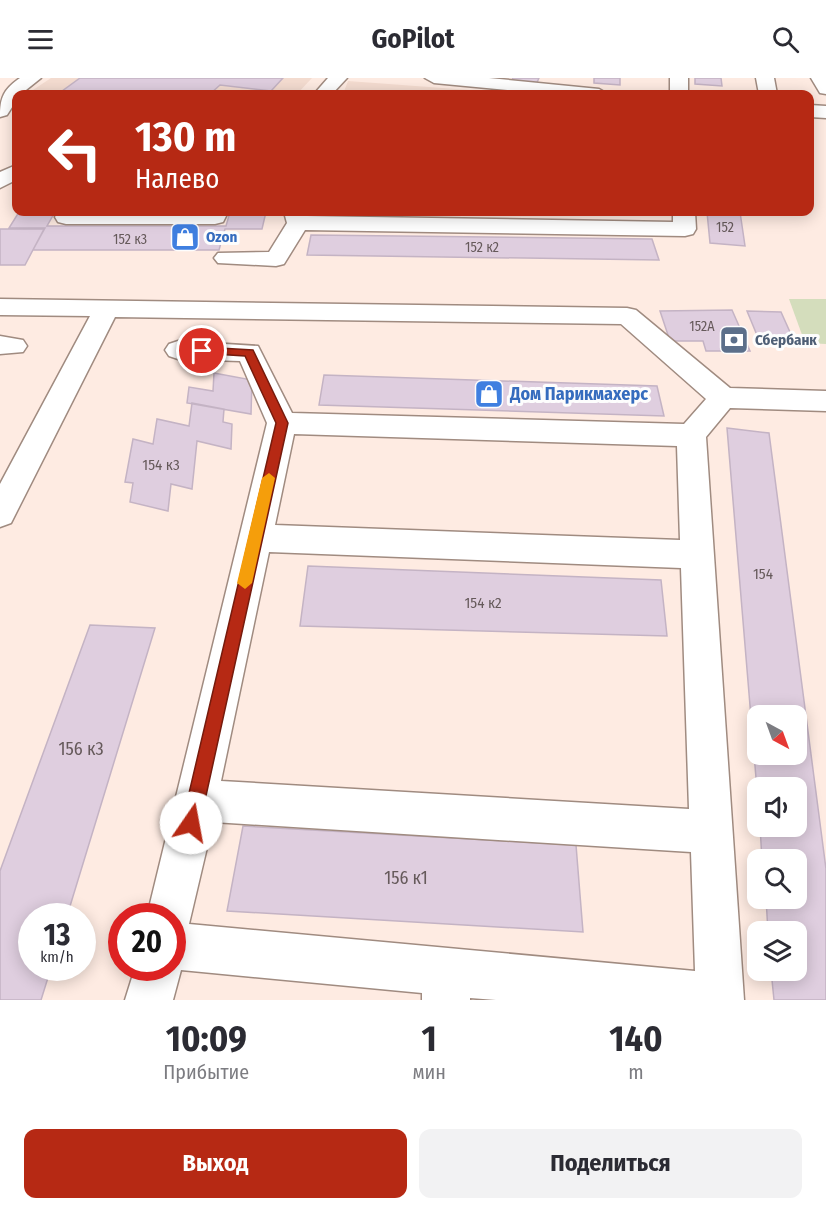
<!DOCTYPE html>
<html lang="ru">
<head>
<meta charset="utf-8">
<style>
  :root { --surface:#fff; --page:#f2f2f3; --text:#2b2b33; --muted:#7c7c81; --accent:#b62914 }
  body { margin:0; font-family:"Fira Sans Condensed",sans-serif; background:var(--page); color:var(--text); height:100vh; display:flex; flex-direction:column; font-size:22px; white-space:nowrap }
  * { box-sizing:border-box; margin:0 }
  p { font-size:20px; color:var(--muted) }
  .icon { flex:none; width:33px; height:33px; fill:none; stroke:currentColor; stroke-width:2; stroke-linecap:round; stroke-linejoin:round }
  .map { position:relative; height:922px; overflow:hidden }
  .details { display:flex; flex-direction:column; background:var(--surface); flex:1 }
  .details>* { flex:none }
  .banner { position:absolute; left:12px; top:12px; width:802px; height:126px; border-radius:12px; box-shadow:0 3px 15px #0003; background:#b62914; color:#fff; overflow:hidden }
  .needle { width:39px; rotate:139deg }
  .fabs { position:absolute; left:747px; top:627px; display:grid; gap:12px }
  .fabs a { display:grid; place-items:center; width:60px; height:60px; border-radius:12px; background:var(--surface); box-shadow:0 3px 15px #0003; font-size:30px }
  .speed { position:absolute; left:18px; top:825px; display:flex; gap:12px; font-size:30px; font-weight:700; text-align:center }
  .speed>* { display:grid; place-content:center; width:78px; height:78px; border-radius:50%; background:var(--surface); box-shadow:0 3px 15px #0003; line-height:1 }
  .speed small { font-size:15px; font-weight:400 }
  .speed .limit { border:9px solid #d22; background:#fff; color:#111 }
  .pin { position:absolute; display:grid; place-items:center; width:51px; height:51px; color:#fff; margin:-26px; border:3px solid #fff; border-radius:50%; box-shadow:0 2px 6px #0007 }
  .me { position:absolute; width:66px; margin:-33px; rotate:12deg; stroke-linejoin:round; filter:drop-shadow(0 0 4px #0008) }
  .turn { display:flex; align-items:center; gap:21px; height:126px; padding:0 24px; font-size:27px }
  .turn .icon { width:78px; height:78px; stroke-width:2.5 }
  .turn b { display:block; font-size:42px; line-height:51px }
  .eta { display:flex; justify-content:space-evenly; align-items:center; height:102px; text-align:center }
  .eta b { font-size:36px; font-weight:700; line-height:42px }
  .button { display:flex; gap:12px; margin-top:auto; padding:12px 24px }
  .button a { flex:1; height:69px; border-radius:12px; background:var(--accent); color:#fff; font-size:24px; font-weight:700; line-height:69px; text-align:center }
  .button a+a { background:var(--page); color:var(--text) }
  header { display:flex; justify-content:space-between; align-items:center; height:78px; padding:0 24px; background:var(--surface); font-size:27px; font-weight:700 }
  .map>svg:first-child { display:block }
</style>
</head>
<body>
<header><svg class="icon" aria-label="menu" viewBox="0 0 24 24"><path d="M4 6h16M4 12h16M4 18h16"/></svg>GoPilot<svg class="icon" aria-label="search" viewBox="0 0 24 24"><circle cx="10" cy="10" r="6"/><path d="M15 15l6 6"/></svg></header>
<div class="map">
<svg width="826" height="922" viewBox="0 0 826 922">
  <rect width="100%" height="100%" fill="#feebe2"/>
  <!-- built -->
  <path fill="#f4dcd0" d="M51,0h261l-15,16h-270z
    M348,3l175,13h-180z"/>
  <!-- green -->
  <path fill="#d4ddbc" d="M789,221h37v45l-21,-1z"/>
  <!-- building -->
  <path fill="#dfcedf" stroke="#c4b3c4" stroke-width="1.5" fill-rule="evenodd" d="M80,0h203l-12,13 -51,-6 -10,9h-152z
    M513,0h26l-4,9 -25,-3z
    M594,0h26v7l-26,-2z
    M695,0h26l1,8 -27,-2z
    M19,134h36l-8,14h179l4,-14h36l-4,17h-37l-6,21h-186l12,-22h-36z
    M707,134h33l5,34 -35,-3z
    M0,151h44l-19,36h-25z
    M311,157l341,4 7,21 -352,-5z
    M732,232l18,41h-44l-3,-10h-33l-10,-30z
    M747,233l34,1 13,29 -35,-1z
    M214,295l38,7 -1,34 -64,-11 2,-16 24,4z
    M324,297l333,11 7,30 -345,-11z
    M192,325l32,6 -1,13 9,2 -1,25 -34,-8 -5,48 -21,-5 -3,27 -38,-9 3,-19 -8,-1 8,-43 20,5 4,-25 32,7z
    M727,350l42,5 57,436v131h-52l-3,-30h25v-38h-28l-2,-34h30v-38h-34l-2,-34h36v-38h-38v14zM758,638h38v38h-38z
    M308,488l353,14 6,56 -367,-10z
    M90,547l65,3 -88,288h-35v52h19l-10,32h-41v-129z
    M243,748l333,19 7,87 -356,-21z"/>
  <g fill="none" stroke-linecap="round" stroke-linejoin="round">
    <!-- minor casing -->
    <g stroke="#a08b80" stroke-width="3">
      <path id="minor" d="M20,0h21l-20,16h-5v7l-9,14 -7,2c0,-20 4,-28 20,-39z
        M328,0h19l-15,16h-18z
        M425,0h64l110,11 9,5h-59l-115,-11z
        M670,0h18v16h-18z
        M756,0h18l3,16h-18z
        M810,27l16,1v12l-16,-1z
        M16,87v15l-16,8v-16z
        M58,134h170l-5,10 -8,2h-149l-8,-2 -3,-5z
        M284,134h22l1,4 366,6v-10h22l1,17 -3,5 -8,2 -380,-6 -21,34 -8,2 -58,-3 -4,-5 4,-5 51,-1 18,-29z
        M0,221l627,9 9,2 94,78 96,3v20l-96,-3 -24,29 38,563h-248l-26,-2v2h-48v-7l-241,-23 -8,30h-48l10,-32h37v-52h-25l120,-493 -27,-62 -62,-2 -9,-3 -4,-6 4,-6 9,-3 80,5 34,67 392,11 22,-25 -85,-75 -506,-7 -104,206 -11,4v-43l90,-168 -90,-1zM294,356l383,12 3,94 -405,-15zM269,474l412,16 8,241 -468,-28zM213,744l478,30 4,119 -506,-47z
        M0,258l23,4 4,6 -4,6 -23,2z"/>
    </g>
    <!-- major casing -->
    <g stroke="#a08b80" stroke-width="3">
      <path id="major" d="M811,0h15v16l-6,-1z"/>
    </g>
    <!-- minor -->
    <use href="#minor" fill="#fff" fill-rule="evenodd"/>
    <!-- major -->
    <use href="#major" fill="#fff" fill-rule="evenodd"/>
  </g>
  <!-- route -->
  <path fill="#b62914" stroke="#761b0d" stroke-width="1.5" d="M202,269l51,3 35,73 -88,400 -3,7 -6,2 -6,-2 -3,-7 94,-400 -31,-67 -47,-3 -2,-2z"/>
  <!-- slow -->
  <path fill="#f59e0b" d="M269,395l6,5 -23,105 -7,6 -8,-6 25,-105z"/>
  <!-- icons -->
  <defs>
    <g id="shop-square" transform="scale(1.5)"><rect x="-9" y="-9" width="18" height="18" rx="4" fill="#3f7fe0" stroke="#fdfdfd"/><path d="M-5-2.5h2.3a2.7 3.5 0 0 1 5.4 0H5L5.5 6h-11ZM-1.5-2.5h3a1.5 2.3 0 0 0-3 0Z" fill="#fff"/></g>
    <g id="bank-square" transform="scale(1.5)"><rect x="-9" y="-9" width="18" height="18" rx="4" fill="#5c6f8a" stroke="#fdfdfd"/><path d="M-6-4H6V4H-6ZM0-2.3a2.3 2.3 0 1 0 0 4.6a2.3 2.3 0 1 0 0-4.6Z" fill="#fff"/></g>
  </defs>
  <g fill-rule="evenodd">
    <use href="#shop-square" x="185" y="159"/>
    <use href="#bank-square" x="734" y="262"/>
    <use href="#shop-square" x="489" y="316"/>
  </g>
  <g text-anchor="middle" dominant-baseline="central" stroke-width="6" stroke-linejoin="round" paint-order="stroke">
    <!-- far-number labels -->
    <g font-size="14" fill="#665a5b">
      <text x="725" y="149">152</text>
      <text x="130" y="161">152 к3</text>
      <text x="482" y="169">152 к2</text>
      <text x="702" y="248">152А</text>
    </g>
    <!-- far-shop labels -->
    <g font-size="15" font-weight="bold" fill="#366cbe" stroke="#fdfdfd" text-anchor="start">
      <text x="206" y="159">Ozon</text>
    </g>
    <!-- far-service labels -->
    <g font-size="15" font-weight="bold" fill="#4e5e75" stroke="#fdfdfd" text-anchor="start">
      <text x="755" y="262">Сбербанк</text>
    </g>
    <!-- number labels -->
    <g font-size="15" fill="#665a5b">
      <text x="161" y="387">154 к3</text>
      <text x="763" y="496">154</text>
      <text x="483" y="525">154 к2</text>
    </g>
    <!-- shop labels -->
    <g font-size="18" font-weight="bold" fill="#366cbe" stroke="#fdfdfd" text-anchor="start">
      <text x="510" y="316">Дом Парикмахерс</text>
    </g>
    <!-- near-number labels -->
    <g font-size="18" fill="#665a5b">
      <text x="81" y="671">156 к3</text>
      <text x="406" y="800">156 к1</text>
    </g>
  </g>
</svg>
<div class="fabs">
<a><svg class="needle" viewBox="-14 -14 28 28"><path d="M0-13l5 13h-10z" fill="#e53935"/><path d="M0 13l5-13h-10z" fill="#7c7c81"/></svg></a>
<a><svg class="icon" aria-label="sound" viewBox="0 0 24 24"><path d="M4 9h4l5-4v14l-5-4H4zM17 9q2 3 0 6"/></svg></a>
<a><svg class="icon" aria-label="search" viewBox="0 0 24 24"><circle cx="10" cy="10" r="6"/><path d="M15 15l6 6"/></svg></a>
<a><svg class="icon" aria-label="layers" viewBox="0 0 24 24"><path d="M12 4l9 5-9 5-9-5zM3 14l9 5 9-5"/></svg></a>
</div>
<div class="speed"><div>13<small>km/h</small></div><div class="limit">20</div></div>
<div class="pin" style="left:202px;top:273px;background:#d93025"><svg class="icon" aria-label="arrive" viewBox="0 0 24 24"><path d="M6 21V4h12l-3 4 3 4H6"/></svg></div>
<svg class="me" style="left:191px;top:745px" viewBox="-20 -20 40 40"><circle r="19" fill="#fff"/><path d="M0-13L10 11 0 6-10 11z" fill="#b62914"/></svg>
<div class="banner">
<div class="turn"><svg class="icon" aria-label="left" viewBox="0 0 24 24"><path d="M17 20v-9H6M10 6l-5 5 5 5"/></svg><div><b>130 m</b>Налево</div></div>
</div>
</div>
<section class="details">
<div class="eta">
<div><b>10:09</b><p>Прибытие</p></div>
<div><b>1</b><p>мин</p></div>
<div><b>140</b><p>m</p></div>
</div>
<div class="button"><a>Выход</a><a>Поделиться</a></div>
</section>
</body>
</html>
